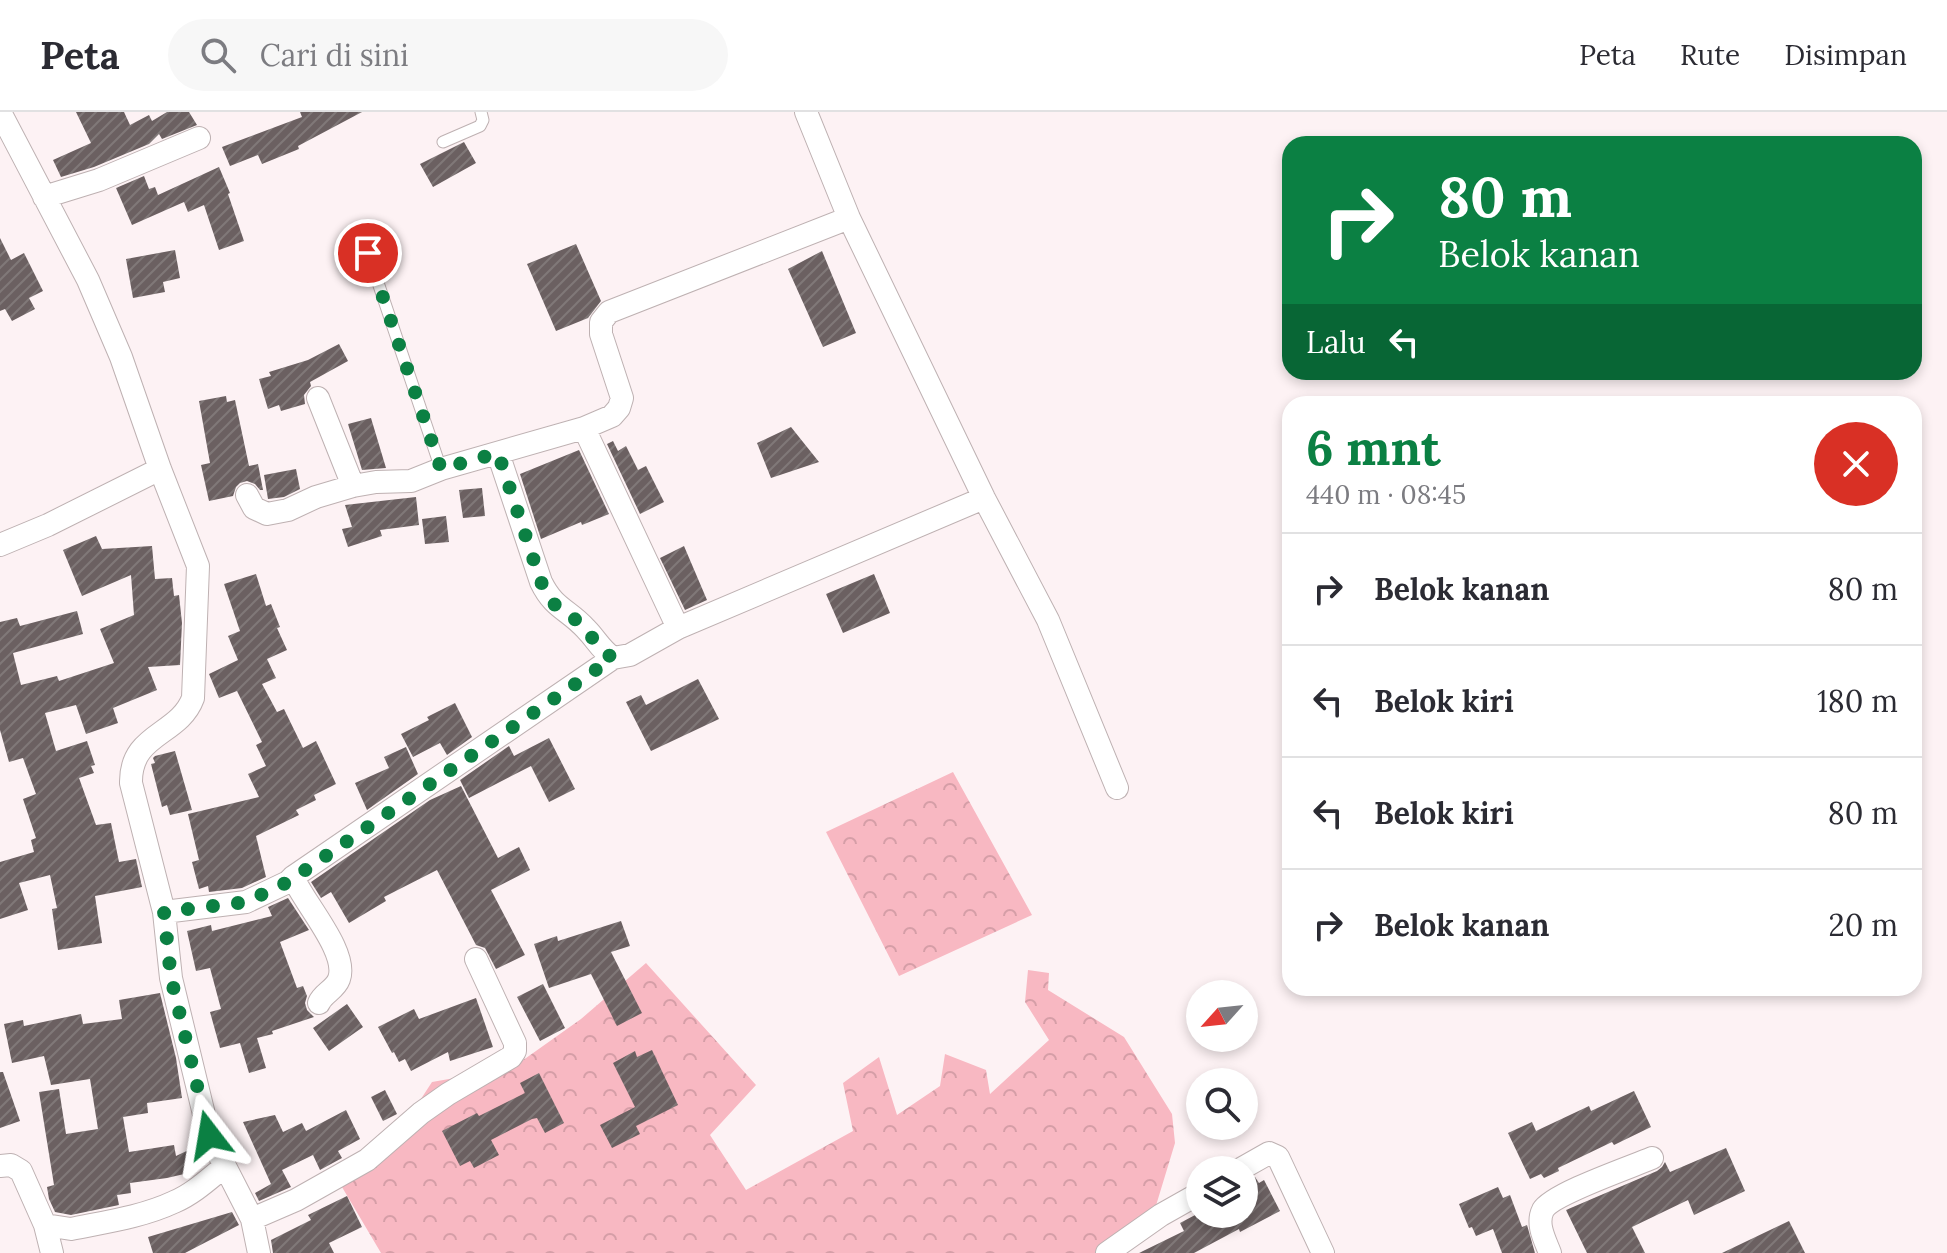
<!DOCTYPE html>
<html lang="id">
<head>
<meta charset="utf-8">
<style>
  :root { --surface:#fff; --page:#f7f7f7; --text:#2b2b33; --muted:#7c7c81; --line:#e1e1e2; --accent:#0b8043 }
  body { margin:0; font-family:Lora,serif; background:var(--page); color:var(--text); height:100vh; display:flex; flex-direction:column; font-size:30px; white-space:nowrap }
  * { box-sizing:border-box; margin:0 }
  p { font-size:26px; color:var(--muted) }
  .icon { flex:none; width:44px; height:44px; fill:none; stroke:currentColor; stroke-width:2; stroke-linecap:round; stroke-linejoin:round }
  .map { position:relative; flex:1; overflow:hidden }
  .drawer { position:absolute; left:1282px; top:284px; width:640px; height:600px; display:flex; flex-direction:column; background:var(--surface); border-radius:24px; box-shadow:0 4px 12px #0003 }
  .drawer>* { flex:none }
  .top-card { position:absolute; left:1282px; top:24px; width:640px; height:244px; border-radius:24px; box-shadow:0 4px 12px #0003; background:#0b8043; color:#fff; overflow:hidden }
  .needle { width:52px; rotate:243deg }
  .tools { position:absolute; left:1186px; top:868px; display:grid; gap:16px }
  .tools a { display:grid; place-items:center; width:72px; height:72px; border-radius:50%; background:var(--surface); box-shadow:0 4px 12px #0003; font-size:40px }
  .pin { position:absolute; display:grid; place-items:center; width:68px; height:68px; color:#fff; margin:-34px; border:4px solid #fff; border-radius:50%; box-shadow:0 2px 8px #0007 }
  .me { position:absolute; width:88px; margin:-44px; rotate:346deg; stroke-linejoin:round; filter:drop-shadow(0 0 6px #0008) }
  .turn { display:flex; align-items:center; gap:28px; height:168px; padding:0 24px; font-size:36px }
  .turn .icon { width:104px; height:104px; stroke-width:2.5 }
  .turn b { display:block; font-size:56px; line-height:68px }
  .then { display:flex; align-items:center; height:76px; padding:0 24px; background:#0003; gap:16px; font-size:30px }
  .round { display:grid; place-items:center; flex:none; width:84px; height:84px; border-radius:42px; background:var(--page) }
  .overview { display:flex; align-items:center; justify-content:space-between; height:136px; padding:0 24px }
  h1 { font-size:48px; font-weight:700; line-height:60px; color:var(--accent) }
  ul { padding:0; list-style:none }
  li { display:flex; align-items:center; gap:24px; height:112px; padding:0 24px; border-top:2px solid var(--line) }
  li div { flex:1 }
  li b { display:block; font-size:30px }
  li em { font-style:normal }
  header { display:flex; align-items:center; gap:48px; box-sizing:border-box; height:112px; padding:0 40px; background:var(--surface); border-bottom:2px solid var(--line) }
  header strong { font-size:38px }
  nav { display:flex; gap:44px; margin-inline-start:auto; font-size:28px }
  .search { width:560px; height:72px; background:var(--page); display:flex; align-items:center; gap:20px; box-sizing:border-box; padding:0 28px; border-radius:44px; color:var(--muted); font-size:30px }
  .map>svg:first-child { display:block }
</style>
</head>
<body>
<header>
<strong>Peta</strong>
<div class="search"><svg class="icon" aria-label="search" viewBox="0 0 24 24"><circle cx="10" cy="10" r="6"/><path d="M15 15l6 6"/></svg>Cari di sini</div>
<nav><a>Peta</a><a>Rute</a><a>Disimpan</a></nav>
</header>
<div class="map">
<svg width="1947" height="1141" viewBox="0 0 1947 1141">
  <defs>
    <pattern id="forest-crowns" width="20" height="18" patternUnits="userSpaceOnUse" patternTransform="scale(2)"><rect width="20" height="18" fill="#f8b8c2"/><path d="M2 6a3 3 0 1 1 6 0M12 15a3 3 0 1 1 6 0" fill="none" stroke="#d59ea7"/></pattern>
    <pattern id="building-hatch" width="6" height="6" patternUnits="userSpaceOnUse" patternTransform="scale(2)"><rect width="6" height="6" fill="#6b6061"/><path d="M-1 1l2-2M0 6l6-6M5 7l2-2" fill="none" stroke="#807878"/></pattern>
  </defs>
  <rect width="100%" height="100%" fill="#fdf2f4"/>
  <!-- forest -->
  <path fill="url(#forest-crowns)" d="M953,660l79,143 -133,61 -73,-144z
    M646,851l110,122 -46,50 36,55 107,-59 -10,-48 36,-26 18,58 43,-29 5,-32 41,16 4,24 59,-54 -24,-38 3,-32 21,3 -1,17 76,47 48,77 3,29 -24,79 -32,31h-738l-42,-71 48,-31 45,-69 80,-14 69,-49z"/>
  <!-- building -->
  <path fill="url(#building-hatch)" d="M76,0h48l6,13 19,-10 3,6 15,-9h22l8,13 -35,14 -3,-5 -10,10 -55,23 -33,10 -8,-17 38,-17z
    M300,0h62l-64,34 1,3 -37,15 -4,-9 -28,11 -8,-19 80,-30z
    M464,30l12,21 -43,24 -13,-23z
    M219,55l11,26 -2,1 16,47 -25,9 -15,-45 -16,7 -4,-10 -52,23 -16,-37 28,-12 5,13 6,-2 3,8z
    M0,126l11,22 13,-7 19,38 -14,7 6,11 -23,12 -7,-12 -5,2z
    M576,132l25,57 -13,17 -32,13 -29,-67z
    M175,138l5,28 -17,4 2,10 -32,6 -7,-39z
    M822,139l34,82 -33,14 -35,-78z
    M339,232l9,17 -38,21 1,4 -7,9 1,9 -24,7 -2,-6 -11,4 -9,-30 12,-3 -2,-4 39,-12z
    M226,284l1,6 8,-2 14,66 9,-2 5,26h-3l-5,-6 -8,-3 -7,2 -4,4 -3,9 -24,5 -8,-36 9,-2 -11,-62z
    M371,306l15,50 -24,2 -14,-46z
    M791,315l28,35 -48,16 -14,-35z
    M613,329l5,10 8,-5 12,24 8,-4 18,36 -24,12 -33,-70z
    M579,338l30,64 -27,11 -1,-3 -40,17 -21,-65z
    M296,357l4,20 -16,8 -16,2 -4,-24z
    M482,376l3,28 -22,2 -4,-28z
    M416,385l3,28 -39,5 2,6 -34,11 -6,-18 10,-2 -7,-22z
    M446,404l3,26 -24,2 -3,-25z
    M96,424l6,13 50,-3 3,33 17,-1 2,18 5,-1 3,28 -2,42 -32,2 9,23 -44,18 5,15 -32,11 -10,-29 -31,8 11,38 31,-10 8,24 -4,1 3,7 -15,5 17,47 15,-2 8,39 17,-3 6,28 -47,9 7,47 -44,7 -6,-41 5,-1 -7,-33 -31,8 9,27 -28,9v-57l34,-10 -3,-12 5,-2 -13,-39 13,-5 -13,-36 -14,4 -9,-32v-108l17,-4 3,8 57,-15 6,23 -70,19 8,32 36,-9 2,5 55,-18 -14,-34 34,-14 -3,-40 -49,21 -19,-46z
    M684,434l23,54 -22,10 -25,-52z
    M256,462l10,32 5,-2 9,23 -3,1 10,22 -20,9 9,19 -14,6 15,28 7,-3 19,39 13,-7 20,43 -22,11 2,5 -20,10 3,5 -43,21 10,41 -24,11 -33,4 -1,-6 -9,3 -7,-27 7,-2 -11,-46 71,-17 -11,-23 18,-8 -10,-21 6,-3 -25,-51 -18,7 -10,-24 29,-14 -10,-24 12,-5 -16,-47z
    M874,462l16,39 -47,20 -17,-39z
    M698,567l21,40 -68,32 -25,-49 15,-7 5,10z
    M455,591l17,34 -25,18 -7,-12 -27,14 -12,-23 28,-14 -2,-3z
    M549,626l26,51 -26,13 -18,-36 -62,32 -9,-18 49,-34 5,10z
    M406,635l12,27 -51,36 -12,-27 34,-15 -5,-11z
    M175,639l17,59 -22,5 -3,-10 -5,2 -11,-43 4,-1 -2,-5 2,-2z
    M461,674l37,72 21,-11 11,23 -39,20 34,65 -29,14 -11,-21 -9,-3 -39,-75 -53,27 2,4 -37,22 -18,-31 -10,6 -10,-16 119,-82z
    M288,786l21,32 -29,12 17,46 6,-2 4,10 -2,7 2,7 7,7 -42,14 1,3 -16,4 9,30 -17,5 -9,-30 -20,5 -10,-36 11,-3 -11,-41 -14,3 -9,-40 24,-6 1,6 60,-15 -4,-9z
    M621,809l9,25 -19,6 31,61 -25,13 -26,-52 -42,14 -15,-44 23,-8 1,5z
    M543,872l22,44 -25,13 -23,-44z
    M160,881l16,65 6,40 -35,5 1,10 -25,4 6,35 45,-7 2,11 19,-9 1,4 4,-2 7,13 -10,9 -30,7 -37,5 1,10 -14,2 2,10 -48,10 -16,-3 -6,-13 -2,-12 7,-2 -15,-93 20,-3 7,45 32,-5 -8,-50 -39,6 -7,-29 -32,7 -8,-39 19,-4 1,6 57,-12 2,10 39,-5 -3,-19z
    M476,886l17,49 -43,14 -2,-9 -37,19 -6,-12 -6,3 -5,-10 -2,1 -14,-26 36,-18 5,10z
    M347,892l16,23 -34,24 -16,-23z
    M652,938l26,55 -42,21 4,8 -28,14 -12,-23 35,-18 -22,-44 22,-12 2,6z
    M0,960h3l17,49 -20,7z
    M539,961l25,50 -19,10 -8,-15 -5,1 -41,21 8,15 -25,13 -4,-7 -10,5 -18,-35 35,-18 2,3 46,-23 -5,-10z
    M385,978l12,24 -14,7 -12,-24z
    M1634,979l17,36 -37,18 -2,-3 -54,26 1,3 -15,7 -3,-4 -11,5 -22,-46 24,-11 4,9 53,-25 2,5z
    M346,998l14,29 -22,12 4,7 -22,12 -7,-15 -31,15 9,17 -32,14 -4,-8 16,-9 -28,-62 32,-7 8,17 19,-9 4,8z
    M1726,1036l19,43 -51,24 -6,-15 -56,27 13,26h-58l-21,-43 91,-39 5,-4 3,-5 5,10z
    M1255,1065l4,6 5,-3 16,31 -40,21 -1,-3 -45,24h-55l45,-22 -4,-8 17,-9h47v-31z
    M1498,1075l5,11 7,-3 12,32 5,-2 8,28h-33l-9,-24 -17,7 -4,-9 -3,1 -10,-24z
    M347,1084l15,31 -33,16 5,10h-61l-2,-13 40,-20 -3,-5z
    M232,1100l7,13 -54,28h-32l-5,-16z
    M1789,1109l16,32h-83z"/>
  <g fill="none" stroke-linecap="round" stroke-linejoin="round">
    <!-- service casing -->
    <g stroke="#beb1b2" stroke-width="13">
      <path id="service" d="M443,30l37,-16 3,-6 -2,-8
        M368,141l73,216"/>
    </g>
    <!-- minor casing -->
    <g stroke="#beb1b2" stroke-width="24">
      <path id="minor" d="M0,0l88,168 33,77 39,112 38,97 -5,132c-14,38 -63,35 -62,85l33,129 7,66 38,157 43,84 7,34
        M806,0l43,106 135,280 64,122 69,168
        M44,85l55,-17 100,-42
        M318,286l35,88
        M584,316l94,200
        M498,341l43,129c13,27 27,27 45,47 10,10 15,21 27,29l17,-3 48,-27 306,-130
        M247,383l7,13 13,6 21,-4 28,-13 37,-11 23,-4 35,-1 30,-12 143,-41 28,-12 7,-8 3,-10 -21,-64v-12l8,-10 240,-94
        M0,433l48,-20 112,-56
        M293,765l320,-219
        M164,800l82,-10 42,-20 5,-5c10,25 56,75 46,102 -4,11 -16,14 -20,24
        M0,1054l11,-1 10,6 24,54 26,4c34,-7 71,-12 103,-27 19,-8 35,-23 51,-36
        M1239,1058l30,-17 9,4 45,96
        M252,1107l44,-19 71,-40 54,-47 27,-19 63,-37 4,-6v-8l-39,-84
        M45,1113l7,28
        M1107,1141l54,-38 39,-22
        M1550,1141c-5,-13 -14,-29 -7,-43 9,-16 88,-43 109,-52"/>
    </g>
    <!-- service -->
    <use href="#service" stroke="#fff" stroke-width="11"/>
    <!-- minor -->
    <use href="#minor" stroke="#fff" stroke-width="22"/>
  </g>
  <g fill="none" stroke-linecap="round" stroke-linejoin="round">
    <!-- route -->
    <path stroke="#0b8043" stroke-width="14" stroke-dasharray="0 25.2" d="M209,1023l-38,-157 -7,-66 82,-10 42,-20 325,-224 -9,-6 -24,-29 -26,-19 -13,-22 -43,-129 -57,16 -73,-216"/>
  </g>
</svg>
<div class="tools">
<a><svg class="needle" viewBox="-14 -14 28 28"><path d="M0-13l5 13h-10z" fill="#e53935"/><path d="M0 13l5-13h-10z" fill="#7c7c81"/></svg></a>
<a><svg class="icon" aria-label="search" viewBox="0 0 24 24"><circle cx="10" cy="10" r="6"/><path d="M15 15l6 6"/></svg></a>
<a><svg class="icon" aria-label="layers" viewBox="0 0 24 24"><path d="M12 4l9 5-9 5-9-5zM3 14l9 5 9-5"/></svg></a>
</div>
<div class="pin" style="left:368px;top:141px;background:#d93025"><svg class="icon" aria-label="arrive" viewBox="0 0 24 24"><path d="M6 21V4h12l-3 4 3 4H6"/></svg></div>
<svg class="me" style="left:209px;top:1023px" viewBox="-20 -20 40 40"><path d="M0-17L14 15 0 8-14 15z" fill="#0b8043" stroke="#fff" stroke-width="4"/></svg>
<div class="top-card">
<div class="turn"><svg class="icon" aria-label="right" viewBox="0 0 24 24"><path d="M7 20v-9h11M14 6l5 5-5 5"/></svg><div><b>80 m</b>Belok kanan</div></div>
<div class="then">Lalu<svg class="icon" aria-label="left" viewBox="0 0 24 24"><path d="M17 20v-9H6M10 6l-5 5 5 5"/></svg></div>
</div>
<section class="drawer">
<div class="overview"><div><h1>6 mnt</h1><p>440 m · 08:45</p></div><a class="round" style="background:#d93025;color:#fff"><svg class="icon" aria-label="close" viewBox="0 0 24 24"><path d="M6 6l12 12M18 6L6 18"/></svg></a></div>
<ul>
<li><svg class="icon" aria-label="right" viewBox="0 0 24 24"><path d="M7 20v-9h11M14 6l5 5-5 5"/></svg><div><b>Belok kanan</b></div><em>80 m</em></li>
<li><svg class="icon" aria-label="left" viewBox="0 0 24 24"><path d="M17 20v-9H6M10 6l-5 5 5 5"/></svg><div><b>Belok kiri</b></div><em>180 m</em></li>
<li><svg class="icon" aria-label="left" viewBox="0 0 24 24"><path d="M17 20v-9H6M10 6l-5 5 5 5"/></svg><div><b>Belok kiri</b></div><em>80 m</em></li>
<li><svg class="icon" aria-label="right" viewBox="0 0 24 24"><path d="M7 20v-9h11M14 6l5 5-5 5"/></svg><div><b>Belok kanan</b></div><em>20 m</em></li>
</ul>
</section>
</div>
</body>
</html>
